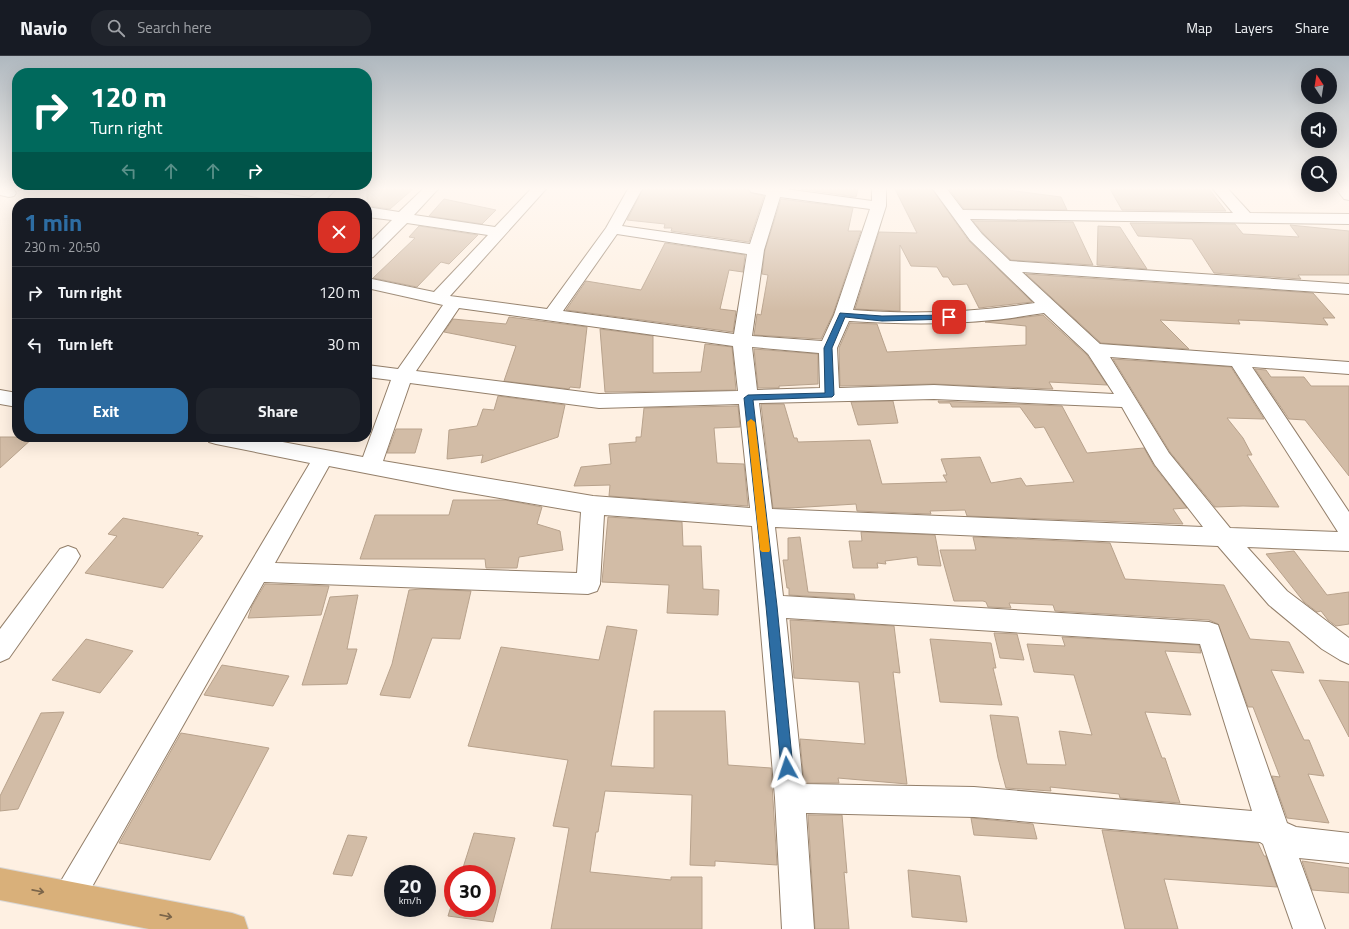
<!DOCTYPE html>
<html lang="en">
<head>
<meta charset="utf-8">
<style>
  :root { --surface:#171b24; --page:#20242c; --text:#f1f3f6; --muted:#9ea1a6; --line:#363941; --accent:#2d6da3 }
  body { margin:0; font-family:"Titillium Web",sans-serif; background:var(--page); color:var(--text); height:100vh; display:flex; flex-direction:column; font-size:15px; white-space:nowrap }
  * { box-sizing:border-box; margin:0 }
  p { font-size:13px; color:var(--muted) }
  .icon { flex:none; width:22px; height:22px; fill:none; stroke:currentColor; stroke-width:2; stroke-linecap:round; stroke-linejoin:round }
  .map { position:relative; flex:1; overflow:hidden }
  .drawer { position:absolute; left:12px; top:142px; width:360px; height:244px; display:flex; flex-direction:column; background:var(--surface); border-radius:16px; box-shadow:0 4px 16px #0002 }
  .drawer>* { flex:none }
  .guide { position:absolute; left:12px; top:12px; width:360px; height:122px; border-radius:16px; box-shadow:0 4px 16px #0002; background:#00695c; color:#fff; overflow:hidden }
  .needle { width:26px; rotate:348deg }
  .tools { position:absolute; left:1301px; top:12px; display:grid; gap:8px }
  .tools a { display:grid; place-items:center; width:36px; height:36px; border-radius:50%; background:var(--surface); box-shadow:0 4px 16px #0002; font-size:20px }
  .speed { position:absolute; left:384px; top:809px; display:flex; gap:8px; font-size:20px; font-weight:700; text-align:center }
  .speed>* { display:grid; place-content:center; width:52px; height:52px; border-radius:50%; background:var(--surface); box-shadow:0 4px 16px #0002; line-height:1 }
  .speed small { font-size:10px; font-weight:400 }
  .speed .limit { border:6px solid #d22; background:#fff; color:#111 }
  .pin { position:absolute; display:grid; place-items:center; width:34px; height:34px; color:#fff; margin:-17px; border-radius:8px; box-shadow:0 2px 6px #0006 }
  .me { position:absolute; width:44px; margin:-22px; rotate:355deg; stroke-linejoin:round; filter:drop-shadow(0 0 3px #0008) }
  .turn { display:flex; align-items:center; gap:14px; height:84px; padding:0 12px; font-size:18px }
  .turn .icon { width:52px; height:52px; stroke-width:2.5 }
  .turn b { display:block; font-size:28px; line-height:34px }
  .lanes { display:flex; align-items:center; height:38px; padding:0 12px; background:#0003; justify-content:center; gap:20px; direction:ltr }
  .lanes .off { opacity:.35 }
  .round { display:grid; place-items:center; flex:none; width:42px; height:42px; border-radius:16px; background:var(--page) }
  .head { display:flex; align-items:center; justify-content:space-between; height:68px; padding:0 12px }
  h1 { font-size:24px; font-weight:700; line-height:30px; color:var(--accent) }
  .action { display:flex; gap:8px; margin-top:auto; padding:8px 12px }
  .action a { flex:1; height:46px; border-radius:16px; background:var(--accent); color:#fff; font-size:16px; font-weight:700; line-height:46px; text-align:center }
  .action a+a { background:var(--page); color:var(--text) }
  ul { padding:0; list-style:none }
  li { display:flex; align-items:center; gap:12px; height:52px; padding:0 12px; border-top:1px solid var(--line) }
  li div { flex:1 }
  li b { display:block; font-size:15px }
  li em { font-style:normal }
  header { display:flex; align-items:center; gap:24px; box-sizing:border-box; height:56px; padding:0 20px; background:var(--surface); border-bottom:1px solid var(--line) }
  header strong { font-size:19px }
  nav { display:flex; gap:22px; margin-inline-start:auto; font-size:14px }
  .search { width:280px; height:36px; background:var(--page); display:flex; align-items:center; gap:10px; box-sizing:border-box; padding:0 14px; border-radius:16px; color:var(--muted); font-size:15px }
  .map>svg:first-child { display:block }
</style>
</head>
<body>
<header>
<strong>Navio</strong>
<div class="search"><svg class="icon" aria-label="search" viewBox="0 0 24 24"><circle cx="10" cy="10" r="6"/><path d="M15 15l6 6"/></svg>Search here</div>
<nav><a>Map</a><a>Layers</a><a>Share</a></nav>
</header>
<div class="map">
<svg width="1349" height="873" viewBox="0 0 1349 873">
  <rect width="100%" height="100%" fill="#fef0e2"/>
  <!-- building -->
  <path fill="#d2bca6" stroke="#b8a28c" d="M367,133h46l-23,20 -23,-3z
    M643,133h105l3,4 13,3 -15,46 -78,-11 1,-3h-8l1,-4 -38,-4z
    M800,133h58l-2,8z
    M895,133h37l37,52 63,61 -53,6 -12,-24 -14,1 -5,-8h-5l-6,-10 -26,-1 -11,-21v66l-45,-2 24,-77 38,1z
    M949,133h51l61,8 6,13 -103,-1z
    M1110,133h99l17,22 -104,-1z
    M444,143l52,11 -14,14 -53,-8z
    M781,143l72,9 -5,23h13l-28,83 -12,25 -67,-4 3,-21 4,1 7,-40 -6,-1 3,-24z
    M973,165l100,1 20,43 -82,-5 -28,-27z
    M1130,167l105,1 8,10 56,3 -9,-12 59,6v44h-51l3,4 -87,-6 -22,-34 -54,-3z
    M419,170l59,9 -29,29 -8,-2 -24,25 -44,-9 42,-40 -6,-1z
    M1098,170l22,1 27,42 -50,-4z
    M665,187l80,12 -2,17 -14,-2 -9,39 16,2 -3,21 -167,-22 20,-29 55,9z
    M1026,218l287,19 22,25h-12l5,7 -64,-4 -26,-1 2,4 -80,-4 29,29 -88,-6z
    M1043,259l44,40 20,30 -58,-3 4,7 -119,-5 -94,2 -1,-38 11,-25 27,1 10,28 139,-7v-19l-41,-4z
    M509,261l78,10 -7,61 -10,-1 -1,2 -65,-8 12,-35 -72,-14 9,-13 53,5z
    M600,273l53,7v37l48,-1 4,-28 27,3 4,43 -131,2z
    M754,293l64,5v30l-39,2v2h-21z
    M1113,303l118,8 33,52 -37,-1 16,20 9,17h-5l32,52 -36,-1 -28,1 -45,-55z
    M1255,313l11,1 5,7h33l7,9h38v90l-44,-56 -16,-1z
    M498,340l67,9 -7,32 -77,26 2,-8 -36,4 2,-29 28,-4 6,-17 11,1z
    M893,345l5,22 -40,2 -7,-23z
    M938,345l124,5 25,47 57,-5 10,18 33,42 -14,1 10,15 -216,-8 -2,-6 -35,1 1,3 -74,-3 -1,-7 -66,4h-17l-12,-104h23l10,34h3l1,4 72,-2 12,44 65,-2 -4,-7h4l-6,-16 39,-2 11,26 30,-5 5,8 48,-4 -30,-55 -9,1 -15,-21h-68l-2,-4h-11z
    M738,350l2,21 -26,1 3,35 27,1 4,42 -139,-10 1,-11 -36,1 7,-19 30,-3 -2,-20 27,-2v-5h5l3,-29z
    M396,373h26l-7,24h-28z
    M0,381h34l-34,31z
    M453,444h52l37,7 -5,17 23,7 3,19 -44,7 -2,11h-31l-1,-9h-125l15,-44h74z
    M608,461l74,5 1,24h18l2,43 16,1 -1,25 -51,-2 2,-28 -67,-3z
    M123,462l76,15 -2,2 6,1 -40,52 -78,-15 32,-37 -9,-2z
    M861,476l74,3 6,31 -23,-1 -1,-8 -32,4 1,3 -9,-1 1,5h-25l-4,-27h13z
    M800,481l8,55 46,2 1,5 -66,-4v-7h-2l-4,-28h5v-22z
    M973,481l137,6 15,36 99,6 26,54 39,3 15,31 -33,-3 33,70h5l15,36 -16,-2 21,49 -42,-5 -15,-42 8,1 -27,-70h-5l-30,-83 -9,-4 -154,-9 -2,-6 -44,-2 2,5 -23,-1 -2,-5 -3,-1h-29l-14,-51h36z
    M1294,495l33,44 22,-3v32l-13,2 -8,-6 -7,-9 -4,1 -13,-10 -38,-48z
    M265,528l64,2 -8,29 -73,3 4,-12z
    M422,533l49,2 -11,48 -28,-1 -22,60 -30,-3 12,-31 17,-74z
    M358,539l-11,54h10l-10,35 -45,1 28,-88z
    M790,564l104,6 6,47 -7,-1 14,112 -69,-6 1,5h-35l-4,-44 65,5 -6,-62 -65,-4z
    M607,570l30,4 -26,136 43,2v-57h71l3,54 43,3 6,97 -62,-4v5l-25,-1 2,-70 -87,-4 -7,41h-2l-6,40 81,8v-3h31v52h-151l18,-101 -16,-2 15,-66 -100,-14 33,-99 98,13z
    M994,577l23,1 7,26 -24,-2z
    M1062,581l137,8 2,8 -36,-2 26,64 -46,-3 17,46h3l15,45 -60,-5 -1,-4 -69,-7 1,4 -45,-3 -8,-30 -8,-43 28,2 9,47 39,1 -7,-34 33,4 -18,-60 -40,-3 -7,-28 38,2z
    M86,583l47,12 -33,42 -48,-13z
    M930,583l61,4 5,25h-3l9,37 -62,-3z
    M222,609l67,11 -16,30 -69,-11z
    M1319,624l30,2v55z
    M64,656l-46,97 -18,2v-15l41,-83z
    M181,677l88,15 -59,112 -91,-17z
    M808,759h34l5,58 -3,-1 5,57h-34z
    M971,762l62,6 4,15 -63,-4z
    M1102,774l156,13 6,13h2l11,31 -113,-8 14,50h-53z
    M474,777l41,5 -22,84 -45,-6 5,-16v8h34v-34h-26z
    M348,779l19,2 -15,39 -19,-2z
    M1302,805l47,7v25l-37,-3z
    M908,814l52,6 7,46 -55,-5z"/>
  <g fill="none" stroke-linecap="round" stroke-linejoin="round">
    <!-- minor casing -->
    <g stroke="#937f6a" stroke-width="2">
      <path id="minor" d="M0,133l14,1 2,3 -2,3 -5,1 -9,-2z
        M229,133h29l51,9 12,-9h15l-14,14h-35l-51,-10 -5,-1z
        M423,133h15l-24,26 81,12 36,-38h15l-96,107 97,13 59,-81 22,-39h14l-20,37 128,18 16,-49 -15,-3 -2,-3h36l87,12v-12h14v17l-33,104c61,5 122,2 182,-7l-65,-63 -37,-51h14l16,21 270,3 -20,-24h15l22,24 99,1v10l-379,-5 12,15 28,27 339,23v10l-327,-22 78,72 249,18v12l-97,-7 97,145v39l-102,-4 40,44 62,47v26l-9,-4 -18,-11 -53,-44 -51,-59 -443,-19 8,69 426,26 9,3 69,198 9,4 53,6v30l-50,-5 26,71h-32l-30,-85 -3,-2 -286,-25 -168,-4 8,116h-32l-7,-131 -23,-272 -148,-11 -4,69 -3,7 -9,3 -324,-12 -184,326 -11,5 -11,-5 -5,-11 5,-11 252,-423 -94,-19 -7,-2 -3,-5h50l107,20 28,-77 -24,-3v-12l31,4 45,-64 -76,-17v-10l67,14 54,-57 -81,-12 -34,34 -6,2v-14l25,-25 -25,-3v-10l32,5zM780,141l90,12 -36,106 -12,26 -70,-5 12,-86zM617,178l130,20 -13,80 -171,-23zM459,252l274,38 5,45 -139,3 -183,-23zM1044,257l44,41 26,40 -180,-9 -95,3 -2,-40 12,-27c48,3 96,4 144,-1 17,-1 34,-5 51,-7zM752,291l67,6 1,35 -63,2zM1110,301l122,9 106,166 -108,-4 -61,-75zM410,327l189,25 140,-4 11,104 -157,-12 -210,-35zM934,343l188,8 33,58 48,62 -431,-18 -13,-106zM329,410l124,24 128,22 -4,61 -302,-10zM786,562l414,26 52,167 -278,-24 -171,-3z
        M1336,133h13v11l-5,-1z
        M0,334l17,3v14l-17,-3z
        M68,490l8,3 4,7 -4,7 -67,95 -9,4v-33l60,-80z"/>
    </g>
    <!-- primary casing -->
    <g stroke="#d8d6d4" stroke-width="2">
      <path id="primary" d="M0,812l232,45 12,4 4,12h-99l-149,-29z"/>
    </g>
    <!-- minor -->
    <use href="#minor" fill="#fff" fill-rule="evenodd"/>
    <!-- primary -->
    <use href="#primary" fill="#d9b07a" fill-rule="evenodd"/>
  </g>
  <!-- one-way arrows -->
  <defs><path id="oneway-shaft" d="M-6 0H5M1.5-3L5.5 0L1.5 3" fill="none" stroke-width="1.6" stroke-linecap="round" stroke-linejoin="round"/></defs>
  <g stroke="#7b654a">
    <use href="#oneway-shaft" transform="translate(38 835) rotate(11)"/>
    <use href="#oneway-shaft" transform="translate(166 860) rotate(11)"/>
  </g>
  <!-- sky -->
  <linearGradient id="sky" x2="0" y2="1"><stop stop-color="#afb8bf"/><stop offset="0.52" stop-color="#fff8f2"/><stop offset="1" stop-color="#fff8f2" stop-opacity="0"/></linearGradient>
  <rect width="1349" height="255" fill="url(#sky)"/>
  <!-- route -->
  <path fill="#2d6da3" stroke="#1d476a" d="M840,257l42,3 67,-1 4,2 -4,2 -67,2 -37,-4 -13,31 2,47 -2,2 -79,3 24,206 16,162 -2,4 -4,2 -4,-2 -2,-4 -15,-162 -22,-208 4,-3 77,-2 -1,-45z"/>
  <!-- slow -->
  <path fill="#f59e0b" d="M751,363l4,3 15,128 -1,2h-7l-2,-2 -13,-128z"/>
</svg>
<div class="tools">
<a><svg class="needle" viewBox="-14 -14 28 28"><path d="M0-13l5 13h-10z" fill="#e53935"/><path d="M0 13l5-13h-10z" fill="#9ea1a6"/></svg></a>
<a><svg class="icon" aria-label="sound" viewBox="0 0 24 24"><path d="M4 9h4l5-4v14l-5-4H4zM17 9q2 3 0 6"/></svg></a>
<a><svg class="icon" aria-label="search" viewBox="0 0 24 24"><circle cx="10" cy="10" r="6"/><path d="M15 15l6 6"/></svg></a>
</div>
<div class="speed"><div>20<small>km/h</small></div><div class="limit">30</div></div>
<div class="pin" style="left:949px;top:261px;background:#d93025"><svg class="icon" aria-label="arrive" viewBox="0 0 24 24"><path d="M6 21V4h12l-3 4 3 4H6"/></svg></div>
<svg class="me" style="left:787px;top:712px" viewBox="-20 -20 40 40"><path d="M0-17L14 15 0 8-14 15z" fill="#2d6da3" stroke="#fff" stroke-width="4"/></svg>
<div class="guide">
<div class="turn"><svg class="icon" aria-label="right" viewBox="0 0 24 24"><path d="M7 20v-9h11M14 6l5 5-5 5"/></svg><div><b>120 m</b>Turn right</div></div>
<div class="lanes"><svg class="icon off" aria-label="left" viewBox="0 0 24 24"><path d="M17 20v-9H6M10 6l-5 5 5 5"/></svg><svg class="icon off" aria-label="ahead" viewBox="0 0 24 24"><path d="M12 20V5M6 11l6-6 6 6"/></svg><svg class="icon off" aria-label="ahead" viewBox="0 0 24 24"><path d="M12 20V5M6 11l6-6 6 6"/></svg><svg class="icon" aria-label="right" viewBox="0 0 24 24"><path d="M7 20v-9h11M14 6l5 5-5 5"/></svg></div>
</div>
<section class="drawer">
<div class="head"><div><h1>1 min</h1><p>230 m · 20:50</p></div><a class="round" style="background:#d93025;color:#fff"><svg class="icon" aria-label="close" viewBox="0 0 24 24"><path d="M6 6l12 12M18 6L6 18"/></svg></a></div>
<ul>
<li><svg class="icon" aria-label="right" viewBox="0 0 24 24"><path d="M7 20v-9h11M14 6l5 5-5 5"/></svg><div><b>Turn right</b></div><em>120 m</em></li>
<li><svg class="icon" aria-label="left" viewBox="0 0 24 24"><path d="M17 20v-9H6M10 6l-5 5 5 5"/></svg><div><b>Turn left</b></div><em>30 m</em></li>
</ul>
<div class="action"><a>Exit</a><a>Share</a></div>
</section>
</div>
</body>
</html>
